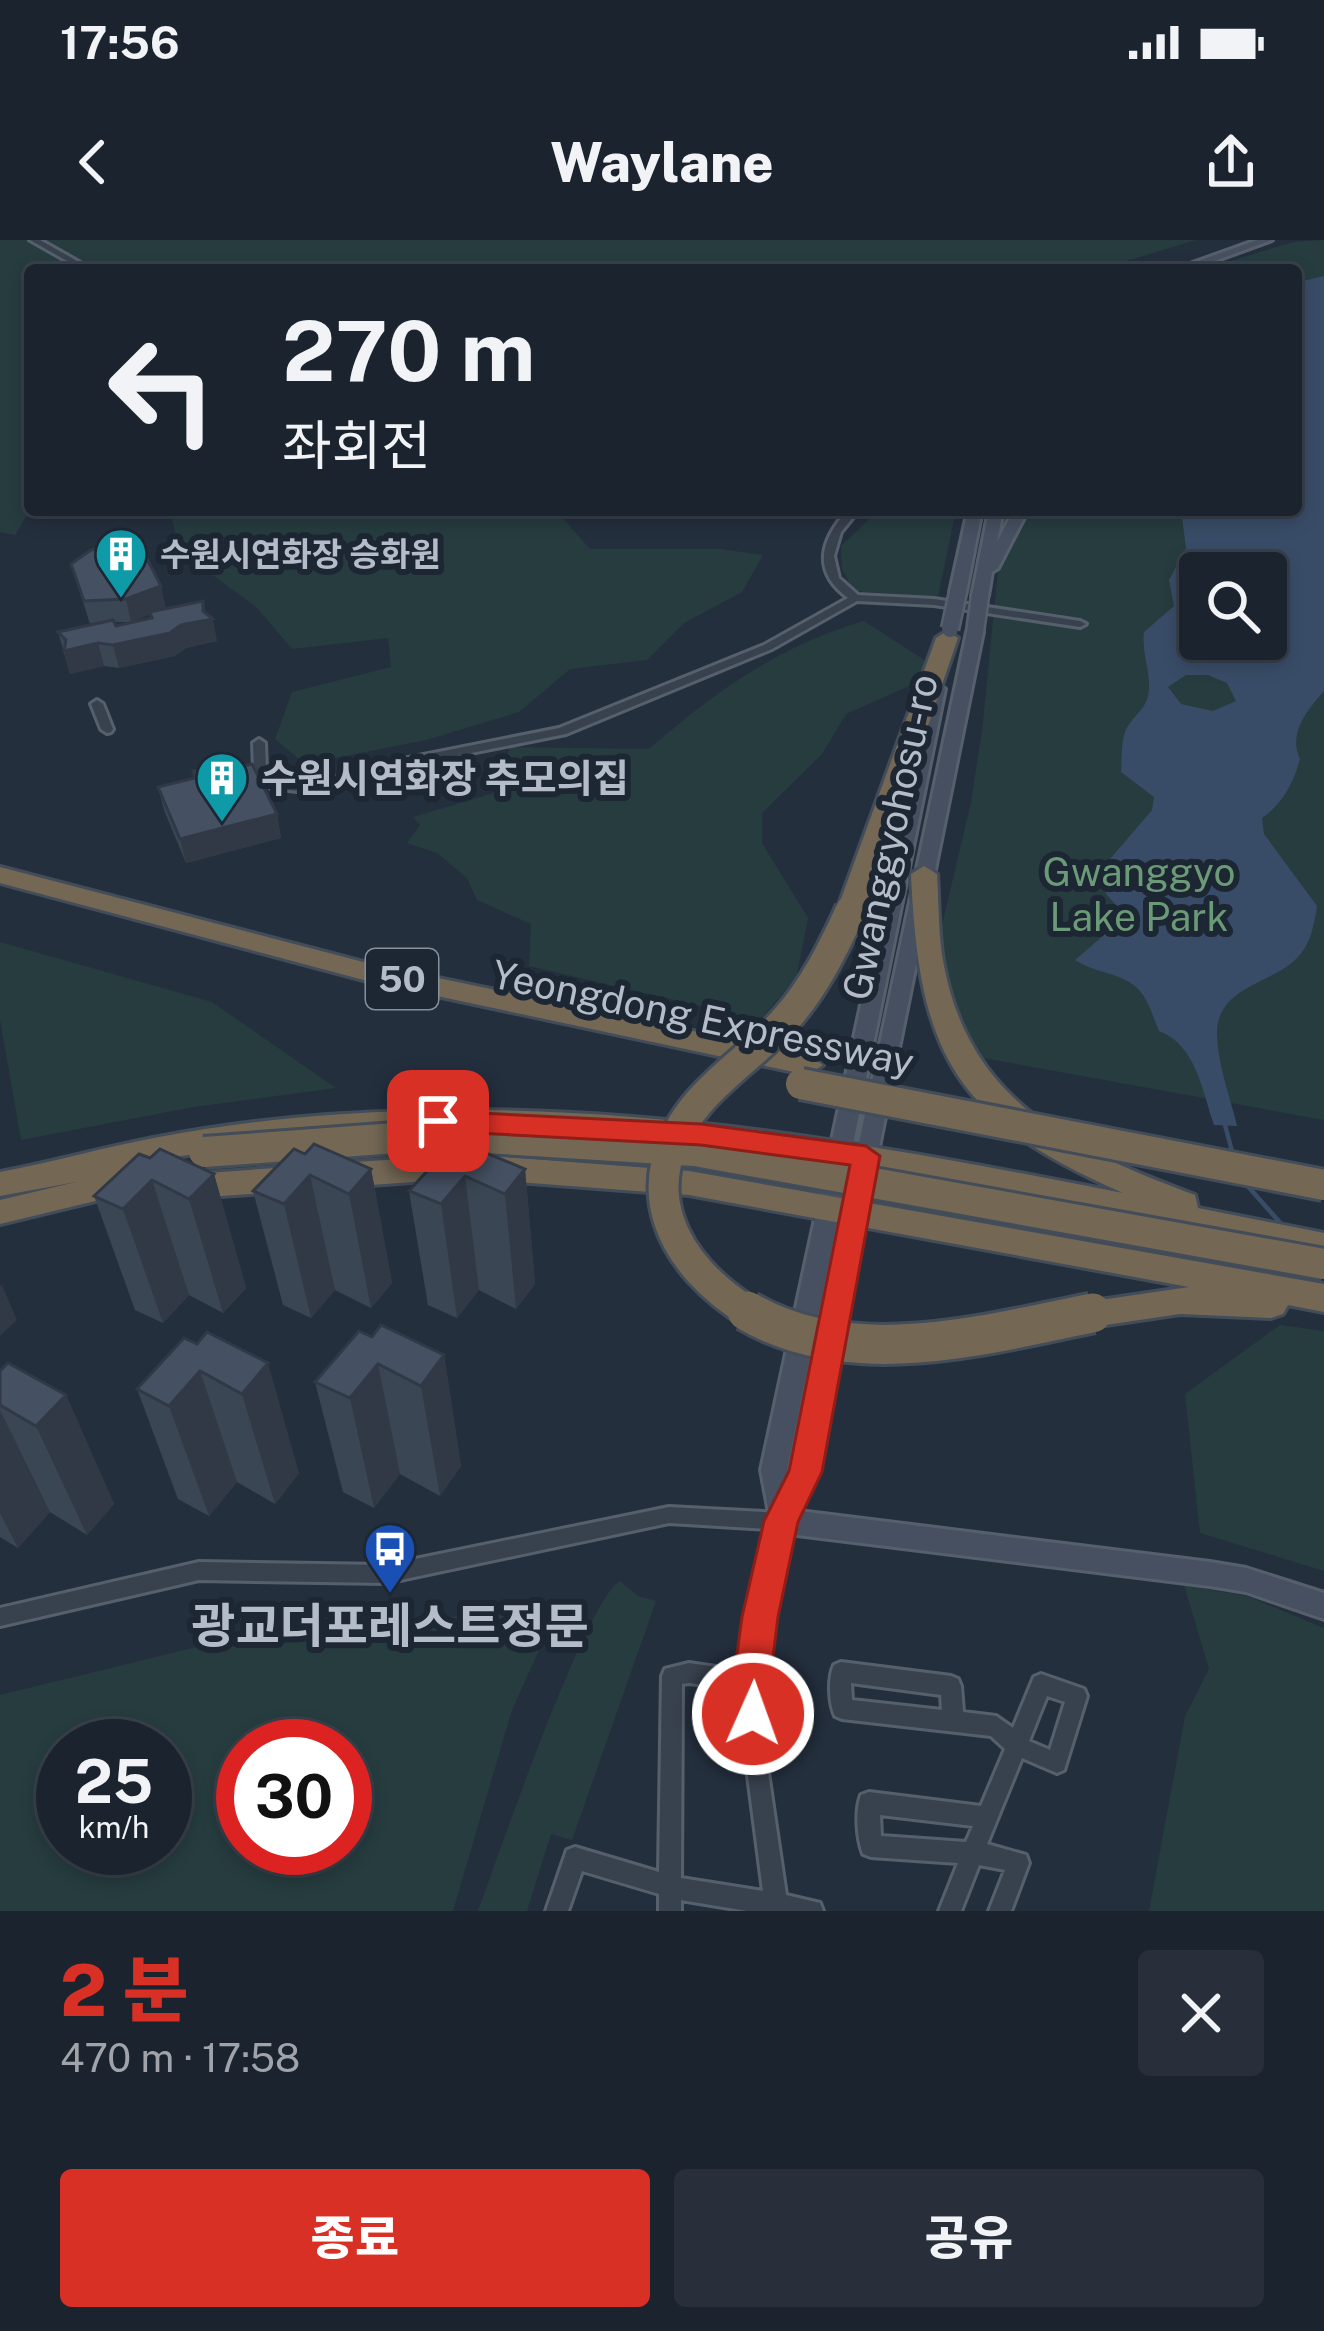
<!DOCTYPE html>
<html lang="ko">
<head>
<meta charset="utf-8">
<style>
  :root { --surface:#1b232e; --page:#282f3a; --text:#f1f3f6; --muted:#a0a4aa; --line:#39404a; --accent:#d93025 }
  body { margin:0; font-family:"Public Sans","Noto Sans KR",sans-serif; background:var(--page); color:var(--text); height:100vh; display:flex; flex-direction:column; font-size:45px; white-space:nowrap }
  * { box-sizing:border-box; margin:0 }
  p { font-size:39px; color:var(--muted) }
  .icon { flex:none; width:66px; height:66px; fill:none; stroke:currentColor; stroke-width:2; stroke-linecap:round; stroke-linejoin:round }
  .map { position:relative; height:1671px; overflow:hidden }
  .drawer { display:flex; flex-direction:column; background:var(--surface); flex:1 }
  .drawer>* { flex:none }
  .banner { position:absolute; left:24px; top:24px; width:1278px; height:252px; border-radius:12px; box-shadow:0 6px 18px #0003,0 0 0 3px var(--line); background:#1b232e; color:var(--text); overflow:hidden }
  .fabs { position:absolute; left:1179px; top:312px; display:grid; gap:24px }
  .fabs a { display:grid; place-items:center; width:108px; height:108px; border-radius:12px; background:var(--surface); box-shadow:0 6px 18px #0003,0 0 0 3px var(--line); font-size:60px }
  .speed { position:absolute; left:36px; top:1479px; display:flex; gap:24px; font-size:60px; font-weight:700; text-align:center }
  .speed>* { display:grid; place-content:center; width:156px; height:156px; border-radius:50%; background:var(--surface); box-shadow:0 6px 18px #0003,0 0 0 3px var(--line); line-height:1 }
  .speed small { font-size:30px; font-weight:400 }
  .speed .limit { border:18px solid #d22; background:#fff; color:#111 }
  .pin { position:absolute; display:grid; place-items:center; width:102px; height:102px; color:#fff; margin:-51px; border-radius:24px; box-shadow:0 6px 18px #0006 }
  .me { position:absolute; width:132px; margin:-66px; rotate:2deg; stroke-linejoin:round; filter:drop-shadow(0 0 9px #0008) }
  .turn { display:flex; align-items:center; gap:42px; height:252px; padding:0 60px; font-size:54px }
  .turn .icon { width:156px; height:156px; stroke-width:2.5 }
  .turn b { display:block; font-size:84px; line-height:102px }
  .round { display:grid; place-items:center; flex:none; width:126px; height:126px; border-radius:12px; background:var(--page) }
  .summary { display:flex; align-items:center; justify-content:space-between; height:204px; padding:0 60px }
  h1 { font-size:72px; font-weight:800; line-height:90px; color:var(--accent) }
  .action { display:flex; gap:24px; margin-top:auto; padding:24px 60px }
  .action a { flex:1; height:138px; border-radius:12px; background:var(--accent); color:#fff; font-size:48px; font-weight:800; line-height:138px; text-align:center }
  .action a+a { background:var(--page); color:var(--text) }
  .status { display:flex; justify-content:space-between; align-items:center; height:84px; padding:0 60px; background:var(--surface); direction:ltr }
  .status svg { height:33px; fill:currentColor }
  header { display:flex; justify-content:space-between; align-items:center; height:156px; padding:0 60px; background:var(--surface); font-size:54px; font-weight:800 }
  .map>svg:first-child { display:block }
</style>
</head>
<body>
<div class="status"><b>17:56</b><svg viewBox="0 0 49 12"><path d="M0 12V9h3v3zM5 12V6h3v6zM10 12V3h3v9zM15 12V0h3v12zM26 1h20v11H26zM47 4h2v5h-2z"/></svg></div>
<header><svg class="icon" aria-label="back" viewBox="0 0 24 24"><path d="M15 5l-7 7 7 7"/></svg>Waylane<svg class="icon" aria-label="share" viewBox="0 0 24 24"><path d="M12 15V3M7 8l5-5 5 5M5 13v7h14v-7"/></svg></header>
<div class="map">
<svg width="1324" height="1671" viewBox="0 0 1324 1671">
  <rect width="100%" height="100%" fill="#242f3e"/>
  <!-- green -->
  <path fill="#263c3f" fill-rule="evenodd" d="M0,0h1196l-99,30h-1067v240l-15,25 -15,-3z
    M1324,0v880l-352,-64 -22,-43 -12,-71 33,-140 11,-71 22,-221h292v-240h-96l93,-28zM1200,333h66v66h-66z
    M170,270h403l-12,6 29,33h130l43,6 -21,37 -58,31 -37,37 -77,9 -51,43 -93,28 -121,24 -30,-25 17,-47 99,-25 -3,-29 -96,11 -36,-42 -77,-57z
    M879,270h77l-18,87 -84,-6 -12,-22 -1,-23z
    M864,381l65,42 -20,23 -63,28 -24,40 -60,59v30l46,75 -12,60 -36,42 -231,-54 2,-42 -54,-24 -10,-22 -30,-25 -30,-10 13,-18 -7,-8 81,-24 16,-46 139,2c66,-58 130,-103 215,-128z
    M0,702l212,60 124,86 -142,19 -173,33 -21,-120z
    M1280,1085l44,6v240l-124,-38 -15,-139z
    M620,1341l18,15 18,5 -84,239 -21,-6 -24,77h-49c18,-50 109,-313 142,-330z
    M1184,1345l63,11 77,32v283h-175l36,-195 24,-47z
    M558,1368l-46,102 -59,201h-453v-216l254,-62zM63,1506h102v102h-102zM243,1506h102v102h-102z"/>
  <!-- water -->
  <path fill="#394c67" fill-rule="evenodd" d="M1324,36v415c-17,19 -36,43 -24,68 -7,25 -17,44 -38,59l2,16 53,72c-3,19 -6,38 -20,52 -25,26 -79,28 -80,74 0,31 13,64 20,94l-23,-1c-12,-35 -18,-80 -55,-94 -5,-11 -9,-26 -16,-36 -15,-23 -46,-20 -68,-35l36,-31 4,-25 -9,-10 4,-35 42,-49 2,-13 -33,-25c1,-13 0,-28 4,-40 4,-12 17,-20 22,-32 7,-22 -6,-45 -3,-68l30,-26 -5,-26 17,-32 -5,-38h115v-221l7,-8zM1200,333h66v66h-66zM1186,435h22l19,8 9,18 -23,10 -32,-7 -13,-17z"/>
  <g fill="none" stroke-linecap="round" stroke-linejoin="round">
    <!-- stream -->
    <path stroke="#394c67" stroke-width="4.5" d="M1225,885l8,30
      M1244,942l40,45"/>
    <!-- street casing -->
    <g stroke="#565f6c" stroke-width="6">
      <path id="street" d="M30,0h10l53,30h-10z
        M848,270h11l-18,22 -7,24 5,22 19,17 76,4 146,22 6,3 -6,3 -146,-22 -77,-4 -85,48 -206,85 -195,39 -56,20 -44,-5 -17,-18 -1,-27 6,-4 6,4 1,26 13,13 35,3 54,-19 191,-38 205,-83 84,-47c-37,-27 -27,-59 0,-88z
        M97,460l6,4 10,25 -2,3 -4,1 -6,-4 -10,-25z
        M669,1267l112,6 7,2 2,6 -29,161 3,63 22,150 34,8 3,8h-76l-66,-11v11h-22v-17l-77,-23 -14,40h-22l21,-61 8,-3 84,25 3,-196 3,-7 24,-6 54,8 27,-142 -101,-6 -283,60 -187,-3 -199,46v-18l199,-46 187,3zM689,1443l52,7 3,55 19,146 -82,-13 1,-194z
        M841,1422l110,14 7,3 3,7 2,26 33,4 17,12 21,-51 7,-3 43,15 3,7 -23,74 -7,3 -35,-15 -35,86 39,11 3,8 -18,48h-22l16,-41 -26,-5 -18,46h-22l19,-48 -87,-6 -8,-3c-6,-16 -8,-43 -2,-59l8,-3 112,14 24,-57 -14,-13 -149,-17 -7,-3c-6,-13 -7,-38 -1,-51zM851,1443l90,12 1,15 -90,-10zM1047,1456l18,6 -15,48 -21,-9zM880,1575l93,11 -7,16 -85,-6z"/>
    </g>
    <!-- secondary casing -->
    <g stroke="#565f6c" stroke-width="6">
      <path id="secondary" d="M1257,0h15l-82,30h-17z
        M968,270h14l-16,82 -8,5 -8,-5z
        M989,270h14l-6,32 17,-32h14l-30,58 -6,4 -4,24 -8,5 -8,-5z
        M975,387l8,5 -124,614 -41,226 -19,39 411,51 36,6 78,25v26l-78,-27 -36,-6 -429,-53 -9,-4 -11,-59 168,-781 8,-5 8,5 -158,781 1,9 179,-847z"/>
    </g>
    <!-- highway casing -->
    <g stroke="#434c59" stroke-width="6">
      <path id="highway" d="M947,391l11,7 -93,272 -4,6h-20l-4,-6 99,-272z
        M924,626l13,8c2,31 1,62 7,92 27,139 131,184 251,229l3,13 126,25v26c-326,-67 -655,-146 -991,-120 -69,6 -139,12 -207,28l-2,4 21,2 5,8 -5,8 -145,35v-24l76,-18 -76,14v-24c54,-10 105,-25 159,-35 82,-16 169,-24 253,-26 239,-8 477,36 711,82 -169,-74 -204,-138 -212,-319z
        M0,627l371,97 437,91 15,10 -15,10 -437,-93 -371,-99z
        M467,914l222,17 635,113v28l-36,-7 -5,9 -12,4 -91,-4 -88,13 -12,-4 -5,-10 5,-10 109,-16 -500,-92 -222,-17 -287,21 -11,-3 -5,-9 5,-9 11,-3z"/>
    </g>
    <!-- street -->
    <use href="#street" fill="#38414e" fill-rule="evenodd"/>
    <!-- secondary -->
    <use href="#secondary" fill="#465061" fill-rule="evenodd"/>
    <!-- highway -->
    <use href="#highway" fill="#746855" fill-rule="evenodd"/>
    <!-- secondary-bridge casing -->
    <g stroke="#565f6c" stroke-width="21" stroke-linecap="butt">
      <path id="secondary-bridge" d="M950,389l8,-37
        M975,392l5,-36"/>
    </g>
    <!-- highway-bridge-far1 casing -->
    <g stroke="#434c59" stroke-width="36" stroke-linecap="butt">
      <path id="highway-bridge-far1" d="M801,844l523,101
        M204,912l233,-17 258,16 629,113
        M752,1074c-81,-49 -123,-130 -53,-212 26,-30 60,-52 86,-82 29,-32 48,-71 66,-110
        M1087,1074l5,-1"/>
    </g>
    <!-- highway-bridge casing -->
    <g stroke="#434c59" stroke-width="45" stroke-linecap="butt">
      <path id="highway-bridge" d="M747,1071c103,61 236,24 345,2"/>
    </g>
    <!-- secondary-bridge -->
    <use href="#secondary-bridge" stroke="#465061" stroke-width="16"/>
    <!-- highway-bridge-far1 -->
    <use href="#highway-bridge-far1" stroke="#746855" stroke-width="30"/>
    <!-- highway-bridge -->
    <use href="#highway-bridge" stroke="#746855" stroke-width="39"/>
  </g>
  <!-- wall -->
  <path fill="#3b4654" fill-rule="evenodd" d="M71,324l95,44 37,-7 3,12 11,28 -31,7 -11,8 -56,12 -15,-2 -34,8 -12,-42 41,-9 -9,1zM150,374l1,4 -35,8 -2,-4h17z
    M193,531l25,1 59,42 4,24 -95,25 -22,-53 -6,-23 36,-9z
    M305,914l66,15 21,114 -21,25 -36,-18 -24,28 -28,-13 -30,-114z
    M458,914l67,15 10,115 -19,25 -37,-19 -22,28 -29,-13 -19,-114z
    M150,918l64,16 32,114 -23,25 -34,-18 -26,28 -28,-13 -41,-114z
    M207,1092l92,141 -24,31 -38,-22 -28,34 -31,-17 -41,-110 60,-45z
    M372,1097l72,18 17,111 -21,30 -40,-22 -26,34 -31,-16 -28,-110z
    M0,1131l66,24 48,109 -27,31 -37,-23 -32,36 -18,-11z"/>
  <!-- shaded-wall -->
  <path fill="#303945" d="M161,346l5,22 -35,14 -5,-23z
    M203,361l4,19 6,-1 4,22 -31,7 -11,8 -56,12 -6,-23 90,-34z
    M98,403l6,23 -34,8 -6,-23z
    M277,574l4,24 -95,25 -6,-24z
    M371,929l21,114 -21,25 -22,-114z
    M525,929l10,115 -19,25 -11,-115z
    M214,934l32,114 -23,25 -34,-114z
    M310,935l25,115 -24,28 -27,-114z
    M465,936l14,114 -22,28 -16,-114z
    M152,940l37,115 -26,28 -40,-114z
    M2,1045l15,35 -17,16v-50z
    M444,1115l17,111 -21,30 -19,-110z
    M268,1123l31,110 -24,31 -33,-110z
    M378,1124l22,110 -26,34 -24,-110z
    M200,1131l37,111 -28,34 -40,-110z
    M66,1155l48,109 -27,31 -51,-109z
    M0,1170l50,102 -32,36 -18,-35z"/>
  <!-- building -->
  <path fill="#455162" stroke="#303945" stroke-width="3" d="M122,305l21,6 18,35 -35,13 -42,2 -13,-37 20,-14z
    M203,361v10l10,8 -32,6 -11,8 -57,12 -15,-2 -34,8 2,-11 -8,-8 55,-12 3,6 36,-8 -2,-6z
    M252,524l25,50 -97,25 -22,-52 37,-9 -2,-7 22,-5 3,6z
    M314,904l57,25 -22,25 -39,-19 -26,29 -31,-13 41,-42 11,5z
    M467,905l58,24 -20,25 -40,-18 -24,28 -32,-13 38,-42 11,5z
    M160,909l54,25 -25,25 -37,-19 -29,29 -29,-13 45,-42 11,4z
    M381,1085l63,30 -23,31 -43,-22 -28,34 -35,-16 44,-51 13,6z
    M207,1092l61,31 -26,31 -42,-23 -31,35 -32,-17 47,-51 13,6z
    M8,1123l58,32 -30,31 -36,-21v-34z"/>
  <!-- route -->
  <path fill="#d93025" stroke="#8d1f18" stroke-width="3" d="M438,871l263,13 165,22 14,10 -58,316 -24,50 -20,95 -8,65 1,32 -5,13 -13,5 -14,-5 -6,-45 9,-65 22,-96 25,-50 61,-306 -149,-20 -263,-14 -14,-10z"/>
  <!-- icons -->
  <defs>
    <g id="building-pin" transform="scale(2.7)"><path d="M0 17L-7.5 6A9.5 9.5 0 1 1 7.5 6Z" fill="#0f9aa8" stroke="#1d2633"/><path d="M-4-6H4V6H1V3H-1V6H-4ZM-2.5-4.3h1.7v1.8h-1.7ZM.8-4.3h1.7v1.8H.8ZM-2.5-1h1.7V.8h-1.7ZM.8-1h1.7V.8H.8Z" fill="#fff"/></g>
    <g id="bus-pin" transform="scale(2.7)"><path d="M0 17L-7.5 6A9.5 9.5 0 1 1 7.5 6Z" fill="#1a4fb4" stroke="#1d2633"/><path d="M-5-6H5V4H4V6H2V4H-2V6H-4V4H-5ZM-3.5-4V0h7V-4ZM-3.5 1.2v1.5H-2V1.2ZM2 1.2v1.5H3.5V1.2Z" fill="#fff"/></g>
  </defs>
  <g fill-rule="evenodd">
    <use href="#building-pin" x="121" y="314"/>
    <use href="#building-pin" x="222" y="538"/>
    <use href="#bus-pin" x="390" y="1309"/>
  </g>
  <g text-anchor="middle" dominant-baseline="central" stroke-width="12" stroke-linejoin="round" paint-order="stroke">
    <!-- far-poi labels -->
    <g font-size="33" font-weight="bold" fill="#b4bcc9" stroke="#1d2633" text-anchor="start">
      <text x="160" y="314">수원시연화장 승화원</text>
    </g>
    <!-- shield labels -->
    <rect fill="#1d2633" stroke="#878f9c" stroke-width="3" x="366" y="709" width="72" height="60" rx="9"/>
    <g font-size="36" font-weight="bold" fill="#b4bcc9">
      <text x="402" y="739">50</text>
    </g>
    <!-- poi labels -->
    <g font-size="39" font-weight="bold" fill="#b4bcc9" stroke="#1d2633" text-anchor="start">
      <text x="261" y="538">수원시연화장 추모의집</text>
    </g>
    <!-- street labels -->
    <g font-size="39" fill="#b4bcc9" stroke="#1d2633">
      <text transform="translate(890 597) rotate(-78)">Gwanggyohosu-ro</text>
      <text transform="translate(703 778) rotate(12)">Yeongdong Expressway</text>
    </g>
    <!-- park labels -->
    <g font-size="39" fill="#6b9a76" stroke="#1d2633">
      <text x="1139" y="632">Gwanggyo<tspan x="1139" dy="45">Lake Park</tspan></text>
    </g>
    <!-- near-poi labels -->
    <g font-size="48" font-weight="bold" fill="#b4bcc9" stroke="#1d2633">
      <text x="390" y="1385">광교더포레스트정문</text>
    </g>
  </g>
</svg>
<div class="fabs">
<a><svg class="icon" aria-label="search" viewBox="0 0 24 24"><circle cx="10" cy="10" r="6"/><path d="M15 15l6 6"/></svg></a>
</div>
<div class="speed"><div>25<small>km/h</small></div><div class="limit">30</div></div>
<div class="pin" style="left:438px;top:881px;background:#d93025"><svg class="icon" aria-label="arrive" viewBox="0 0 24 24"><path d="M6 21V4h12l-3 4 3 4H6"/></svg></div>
<svg class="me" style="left:753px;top:1474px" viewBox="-20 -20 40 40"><circle r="17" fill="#d93025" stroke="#fff" stroke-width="3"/><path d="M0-11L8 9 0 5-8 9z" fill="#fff"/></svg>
<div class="banner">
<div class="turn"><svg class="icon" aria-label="left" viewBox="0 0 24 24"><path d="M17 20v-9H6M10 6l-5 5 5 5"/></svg><div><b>270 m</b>좌회전</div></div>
</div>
</div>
<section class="drawer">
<div class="summary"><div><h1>2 분</h1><p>470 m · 17:58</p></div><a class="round"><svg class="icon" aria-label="close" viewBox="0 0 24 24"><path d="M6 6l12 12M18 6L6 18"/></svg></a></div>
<div class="action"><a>종료</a><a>공유</a></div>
</section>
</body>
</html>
